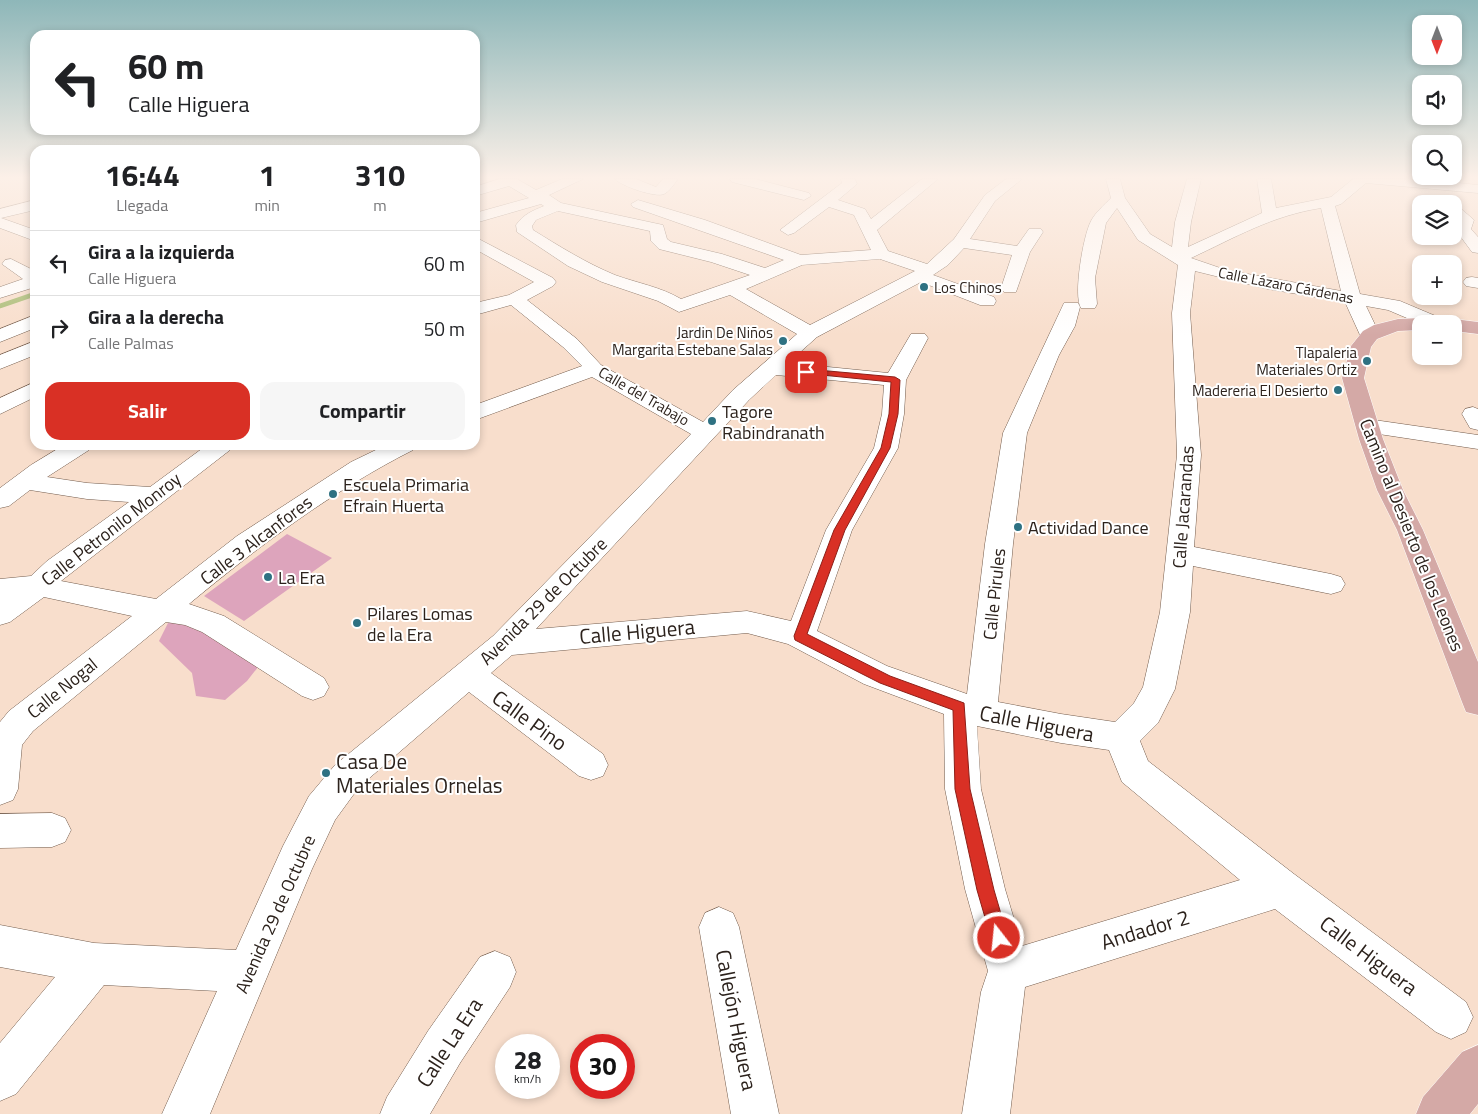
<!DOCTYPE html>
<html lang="es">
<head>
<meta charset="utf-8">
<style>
  :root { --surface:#fff; --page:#f6f6f6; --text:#202124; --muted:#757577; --line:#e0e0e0; --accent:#d93025 }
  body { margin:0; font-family:"Titillium Web",sans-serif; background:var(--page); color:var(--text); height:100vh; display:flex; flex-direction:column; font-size:19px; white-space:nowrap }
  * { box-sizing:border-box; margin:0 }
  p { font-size:16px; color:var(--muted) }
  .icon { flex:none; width:28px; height:28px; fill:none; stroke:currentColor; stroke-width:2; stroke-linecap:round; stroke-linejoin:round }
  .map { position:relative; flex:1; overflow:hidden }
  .drawer { position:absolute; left:30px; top:145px; width:450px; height:305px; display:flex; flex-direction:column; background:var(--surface); border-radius:15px; box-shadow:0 2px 8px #0003 }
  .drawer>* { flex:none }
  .top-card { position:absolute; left:30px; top:30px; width:450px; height:105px; border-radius:15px; box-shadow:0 2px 8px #0003; background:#fff; color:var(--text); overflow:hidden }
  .needle { width:32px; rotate:180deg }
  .tools { position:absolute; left:1412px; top:15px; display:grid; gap:10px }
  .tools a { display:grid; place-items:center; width:50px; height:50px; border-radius:10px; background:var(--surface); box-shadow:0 2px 8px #0003; font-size:25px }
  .speed { position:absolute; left:495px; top:1034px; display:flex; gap:10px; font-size:25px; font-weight:700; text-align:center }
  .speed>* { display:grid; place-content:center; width:65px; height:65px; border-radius:50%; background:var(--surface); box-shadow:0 2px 8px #0003; line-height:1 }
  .speed small { font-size:12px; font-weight:400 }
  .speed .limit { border:8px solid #d22; background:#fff; color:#111 }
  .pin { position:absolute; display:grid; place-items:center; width:42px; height:42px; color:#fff; margin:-21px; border-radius:10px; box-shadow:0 2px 8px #0006 }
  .me { position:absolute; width:55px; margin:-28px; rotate:344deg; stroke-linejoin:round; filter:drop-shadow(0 0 4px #0008) }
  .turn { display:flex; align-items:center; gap:18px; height:105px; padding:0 15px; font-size:22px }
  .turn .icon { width:65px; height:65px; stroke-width:2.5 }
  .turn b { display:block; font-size:35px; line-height:42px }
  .eta { display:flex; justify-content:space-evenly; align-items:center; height:85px; text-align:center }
  .eta b { font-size:30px; font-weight:700; line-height:35px }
  .button { display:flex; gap:10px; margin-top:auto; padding:10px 15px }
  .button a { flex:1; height:58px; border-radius:15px; background:var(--accent); color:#fff; font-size:20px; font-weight:700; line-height:58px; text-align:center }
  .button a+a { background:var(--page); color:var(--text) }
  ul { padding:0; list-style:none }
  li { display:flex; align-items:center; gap:15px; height:65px; padding:0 15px; border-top:1px solid var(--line) }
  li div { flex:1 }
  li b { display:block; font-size:19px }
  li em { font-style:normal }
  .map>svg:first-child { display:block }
</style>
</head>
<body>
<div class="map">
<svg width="1478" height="1114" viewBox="0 0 1478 1114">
  <rect width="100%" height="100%" fill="#f8decc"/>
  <!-- green -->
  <path fill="#dda4bc" d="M287,534l45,24 -88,63 -40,-25z
    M169,621l34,4 59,37 -15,19 -22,19 -29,-4 -4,-23 -33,-32z"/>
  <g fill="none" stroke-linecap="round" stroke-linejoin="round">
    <!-- stream -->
    <path stroke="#a8bb73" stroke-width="4.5" d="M0,306l35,-12"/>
    <!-- minor casing -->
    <g stroke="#735c4c" stroke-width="1">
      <path id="minor" d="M499,179h18l19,11 26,-11h21l-34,16 12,8 102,22 4,14 4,3 51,12 43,14 19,-8 -151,-53 -2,-3 7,-4 67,20 96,35 70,-5 -17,-35 -25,-8 -35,26 -6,2 -8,-5 62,-47 -1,-4h14l2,5 -19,16 27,9 6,10 51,-40h16l-61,51 11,21 39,13 27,-25 31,-44 21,-16h16l-27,22 -25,38 47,7 12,-17h12l2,3 -13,20 -14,40h-12l-3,-4 11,-33 -48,-7 -16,17 -15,10 61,22 2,4 -2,4h-14l-59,-23 -104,55 -29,26 100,10 23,-39h14l3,4 -22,42 -2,34 -6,34 -46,82 -35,101 70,35 80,28 18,-150 18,-111 61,-130h14l2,4 -5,19 -16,29 -32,78 -14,111 -15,158 63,12 54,8 19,-19 9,-16 17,-75 17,-157 -5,-142 6,-48 -40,-25 -21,-32 -11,15 -11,55 2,26 -2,4h-14c-8,-12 2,-72 10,-87 4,-8 13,-16 20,-23l-5,-19h14l5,19 25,36 22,13 3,-25 12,-43h14l-10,43 -3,25 74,-34 -5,-34h14l5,29 55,-11 22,-18h65l60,6v8l-112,-10 -25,21 -6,2 25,88 40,7 45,19 2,4h-26l-33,-14 -22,-4 14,29 -3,4h-14l-3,-4 -15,-33 -77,-13 -73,-18 -5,42 11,142 -7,92 137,27 10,3 4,7 -4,7 -10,3 -138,-28 -3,46 -15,77 -17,34 -18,18 8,20 146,113 172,128 7,15 -7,15 -15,7 -15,-7 -161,-123 -250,78 -15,127h-48l19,-122 7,-21 -23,-82 -20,-100 -1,-75 -80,-30 -76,-40 -41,-11 -235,22 -21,18 112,81 5,11 -5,11 -12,4 -12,-4 -110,-84 -110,95 -24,33 -23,49 -102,245h-48l55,-123 -113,-6 -88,109 -16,7v-58l55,-66 -55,-10v-42l94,18 142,7 47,-104 26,-50 26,-31 158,-129 198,-202 -99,-57 -117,43v-15l107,-39 -19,-19 -52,-42 -36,10v-12l34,-8 25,-13 -59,-33v-12l78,41 3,4 -3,4 -26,14 50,39 24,26 102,57 30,-32 64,-56 -67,-39 -51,17 -21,-11 -56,-19 -34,-16 -51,-34 -1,-7c8,-11 16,-14 28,-19l-3,-2 -66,19v-10l54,-15 -20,-12 -34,10v-9zM1321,208l20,83 -115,-21 -35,-12c45,-21 80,-42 130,-50zM558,211l92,20 1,10 8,8 52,13 39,13 -69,24c-20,-12 -44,-16 -66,-24 -29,-12 -56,-29 -82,-45l-1,-4 4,-6zM880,259l35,12 -105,54 -64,-36 56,-24zM776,375l108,10 -2,29 -8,34 -48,82 -35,91 -44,-10 -211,18 213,-229zM977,726l84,17 48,7 13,32 118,98 -218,66 -17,-57 -24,-100z
        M615,179h21l20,8 7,-8h15c-4,5 -9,13 -14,15 -8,4 -43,-8 -49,-15z
        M730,179h25l54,14 2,3 -7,4 -72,-18z
        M35,200v10l-34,8 34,12v11l-35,-13v-19z
        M1454,206l5,1 15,13 -3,9 7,8v16l-6,-1 -17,-23 3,-8 -4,-3z
        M11,259l24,12v16l-35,11v-11l23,-8 -21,-15 3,-4z
        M1472,277l6,1v10l-12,-2 -3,-4 3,-4z
        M35,315v13l-35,14v-13z
        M35,341v14l-35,14v-14z
        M35,382v15l-35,17v-16z
        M1473,407l5,2v21l-8,-2 -8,-14 3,-5z
        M1367,419l111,16v14l-119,-18 -3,-5 3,-5z
        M64,445h29l-4,5 -42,27 40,6 63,4 57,-42h27l-4,5 -169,131 95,18 81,-63 114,-74 35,-17h31l-4,5c-81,41 -154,96 -224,154l35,12 100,62 5,9 -5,9 -11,4 -11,-4 -100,-64 -17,-7 -19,-3 -133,109 -11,14 -4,44 -5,11 -13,5v-83l9,-11 123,-95 -88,-19 -34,25 -10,3v-46l31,-3 16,-15 82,-59 -42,-3 -57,-9 -21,16 -9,2v-20l31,-23z
        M52,813l13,5 6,12 -6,12 -13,5 -52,1v-34z
        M719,907l14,6 6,14 40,187h-48l-32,-187 6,-14z
        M495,951l15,6 6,15 -6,15 -50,76 -30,51h-50l7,-17 41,-66 52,-74z"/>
    </g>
    <!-- major casing -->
    <g stroke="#fff" stroke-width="1">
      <path id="major" d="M1421,318l7,2 2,4h-9v6l-23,1 -21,8 -6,8 -7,31 19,61 20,51 20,40 55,132v53l-12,-3 -4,-10 -65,-172 -20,-40 -18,-51 -17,-61 9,-32 12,-15 11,-6 24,-6z
        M1454,319l24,3v12l-24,-3v-7h-9z
        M1478,1045v59l-8,10h-54l7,-17 39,-45z"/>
    </g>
    <!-- minor -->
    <use href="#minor" fill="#fff" fill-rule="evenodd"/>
    <!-- major -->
    <use href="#major" fill="#d4a9a6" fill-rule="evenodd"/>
  </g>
  <!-- sky -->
  <linearGradient id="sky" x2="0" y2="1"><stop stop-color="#8eb7b9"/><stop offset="0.53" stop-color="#fcf0e8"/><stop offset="1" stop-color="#fcf0e8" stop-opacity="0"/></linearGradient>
  <rect width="1478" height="335" fill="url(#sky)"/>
  <!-- route -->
  <path fill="#d93025" stroke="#8d1f18" d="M806,369l89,8 5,3 -2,34 -8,34 -45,82 -38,104 83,42 74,27 6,86 24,101 14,48 -3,7 -6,2 -6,-2 -2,-7 -14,-48 -22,-101 -2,-79 -73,-27 -85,-43 -1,-4 40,-106 47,-82 8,-34 2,-32 -89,-9 -1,-1z"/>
  <!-- markers -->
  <g fill="#2e7182" stroke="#fff" stroke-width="2">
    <circle cx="924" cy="287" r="5"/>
    <circle cx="783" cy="341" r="5"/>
    <circle cx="1367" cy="361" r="5"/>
    <circle cx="1338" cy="390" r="5"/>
    <circle cx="712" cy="421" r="5"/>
    <circle cx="333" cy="494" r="5"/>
    <circle cx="1018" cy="527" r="5"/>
    <circle cx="268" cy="577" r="5"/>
    <circle cx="357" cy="623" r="5"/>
    <circle cx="326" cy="773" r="5"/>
  </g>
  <g text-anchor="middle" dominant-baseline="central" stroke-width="4" stroke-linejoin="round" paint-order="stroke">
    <!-- far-street labels -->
    <g font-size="15" fill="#2c221c" stroke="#fff">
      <text transform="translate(1286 285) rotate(11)">Calle Lázaro Cárdenas</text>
      <text transform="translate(644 396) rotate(30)">Calle del Trabajo</text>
    </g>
    <!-- far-poi labels -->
    <g font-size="15" fill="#2c221c" stroke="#fff" text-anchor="end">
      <text x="934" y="287" text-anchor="start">Los Chinos</text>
      <text x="773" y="332">Jardin De Niños<tspan x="773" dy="17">Margarita Estebane Salas</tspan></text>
      <text x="1357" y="352">Tlapaleria<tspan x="1357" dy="17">Materiales Ortiz</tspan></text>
      <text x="1328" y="390">Madereria El Desierto</text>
    </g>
    <!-- poi labels -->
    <g font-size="18" fill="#2c221c" stroke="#fff" text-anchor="start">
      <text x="722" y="411">Tagore<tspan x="722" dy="21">Rabindranath</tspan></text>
      <text x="343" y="484">Escuela Primaria<tspan x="343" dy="21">Efrain Huerta</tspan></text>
      <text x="1028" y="527">Actividad Dance</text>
      <text x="278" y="577">La Era</text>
      <text x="367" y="613">Pilares Lomas<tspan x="367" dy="21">de la Era</tspan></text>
    </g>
    <!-- street labels -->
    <g font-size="18" fill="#2c221c" stroke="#fff">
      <text transform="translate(1183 507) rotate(-86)">Calle Jacarandas</text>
      <text transform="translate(111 529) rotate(-38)">Calle Petronilo Monroy</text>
      <text transform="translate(1412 535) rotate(68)">Camino al Desierto de los Leones</text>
      <text transform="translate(256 540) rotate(-37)">Calle 3 Alcanfores</text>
      <text transform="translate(994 594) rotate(-84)">Calle Pirules</text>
      <text transform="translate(543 601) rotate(-45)">Avenida 29 de Octubre</text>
      <text transform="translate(62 688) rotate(-39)">Calle Nogal</text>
      <text transform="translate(275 914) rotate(-66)">Avenida 29 de Octubre</text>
    </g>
    <!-- near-street labels -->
    <g font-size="21" fill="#2c221c" stroke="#fff">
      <text transform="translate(637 631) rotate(-5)">Calle Higuera</text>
      <text transform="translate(530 720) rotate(36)">Calle Pino</text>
      <text transform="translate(1037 723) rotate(11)">Calle Higuera</text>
      <text transform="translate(1145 929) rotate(-17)">Andador 2</text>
      <text transform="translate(1369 955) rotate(37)">Calle Higuera</text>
      <text transform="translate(737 1020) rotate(79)">Callejón Higuera</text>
      <text transform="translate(449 1042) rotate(-57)">Calle La Era</text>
    </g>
    <!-- near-poi labels -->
    <g font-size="21" fill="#2c221c" stroke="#fff" text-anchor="start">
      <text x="336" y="761">Casa De<tspan x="336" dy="24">Materiales Ornelas</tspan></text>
    </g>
  </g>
</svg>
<div class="tools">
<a><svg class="needle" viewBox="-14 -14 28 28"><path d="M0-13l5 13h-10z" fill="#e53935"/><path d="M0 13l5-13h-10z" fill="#757577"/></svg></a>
<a><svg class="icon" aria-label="sound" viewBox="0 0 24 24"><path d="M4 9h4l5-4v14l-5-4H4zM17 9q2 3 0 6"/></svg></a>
<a><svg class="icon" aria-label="search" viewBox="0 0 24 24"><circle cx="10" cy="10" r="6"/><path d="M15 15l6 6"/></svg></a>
<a><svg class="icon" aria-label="layers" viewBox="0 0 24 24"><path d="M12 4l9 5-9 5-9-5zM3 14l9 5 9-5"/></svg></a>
<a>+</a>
<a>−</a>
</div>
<div class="speed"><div>28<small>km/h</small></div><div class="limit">30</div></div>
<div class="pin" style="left:806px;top:372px;background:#d93025"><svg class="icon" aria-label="arrive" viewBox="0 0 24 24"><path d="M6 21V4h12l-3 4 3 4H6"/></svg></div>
<svg class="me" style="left:999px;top:938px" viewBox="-20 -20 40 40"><circle r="17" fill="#d93025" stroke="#fff" stroke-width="3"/><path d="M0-11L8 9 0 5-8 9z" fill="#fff"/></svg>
<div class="top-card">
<div class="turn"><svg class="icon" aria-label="left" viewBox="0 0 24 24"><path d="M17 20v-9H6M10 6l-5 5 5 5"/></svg><div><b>60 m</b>Calle Higuera</div></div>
</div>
<section class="drawer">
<div class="eta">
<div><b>16:44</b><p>Llegada</p></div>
<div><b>1</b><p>min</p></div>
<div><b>310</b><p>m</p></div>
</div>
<ul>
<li><svg class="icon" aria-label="left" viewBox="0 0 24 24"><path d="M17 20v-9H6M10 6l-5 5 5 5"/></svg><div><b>Gira a la izquierda</b><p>Calle Higuera</p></div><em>60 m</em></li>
<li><svg class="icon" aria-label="right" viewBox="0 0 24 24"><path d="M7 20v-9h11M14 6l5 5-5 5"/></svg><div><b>Gira a la derecha</b><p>Calle Palmas</p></div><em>50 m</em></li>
</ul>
<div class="button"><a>Salir</a><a>Compartir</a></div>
</section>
</div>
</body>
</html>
